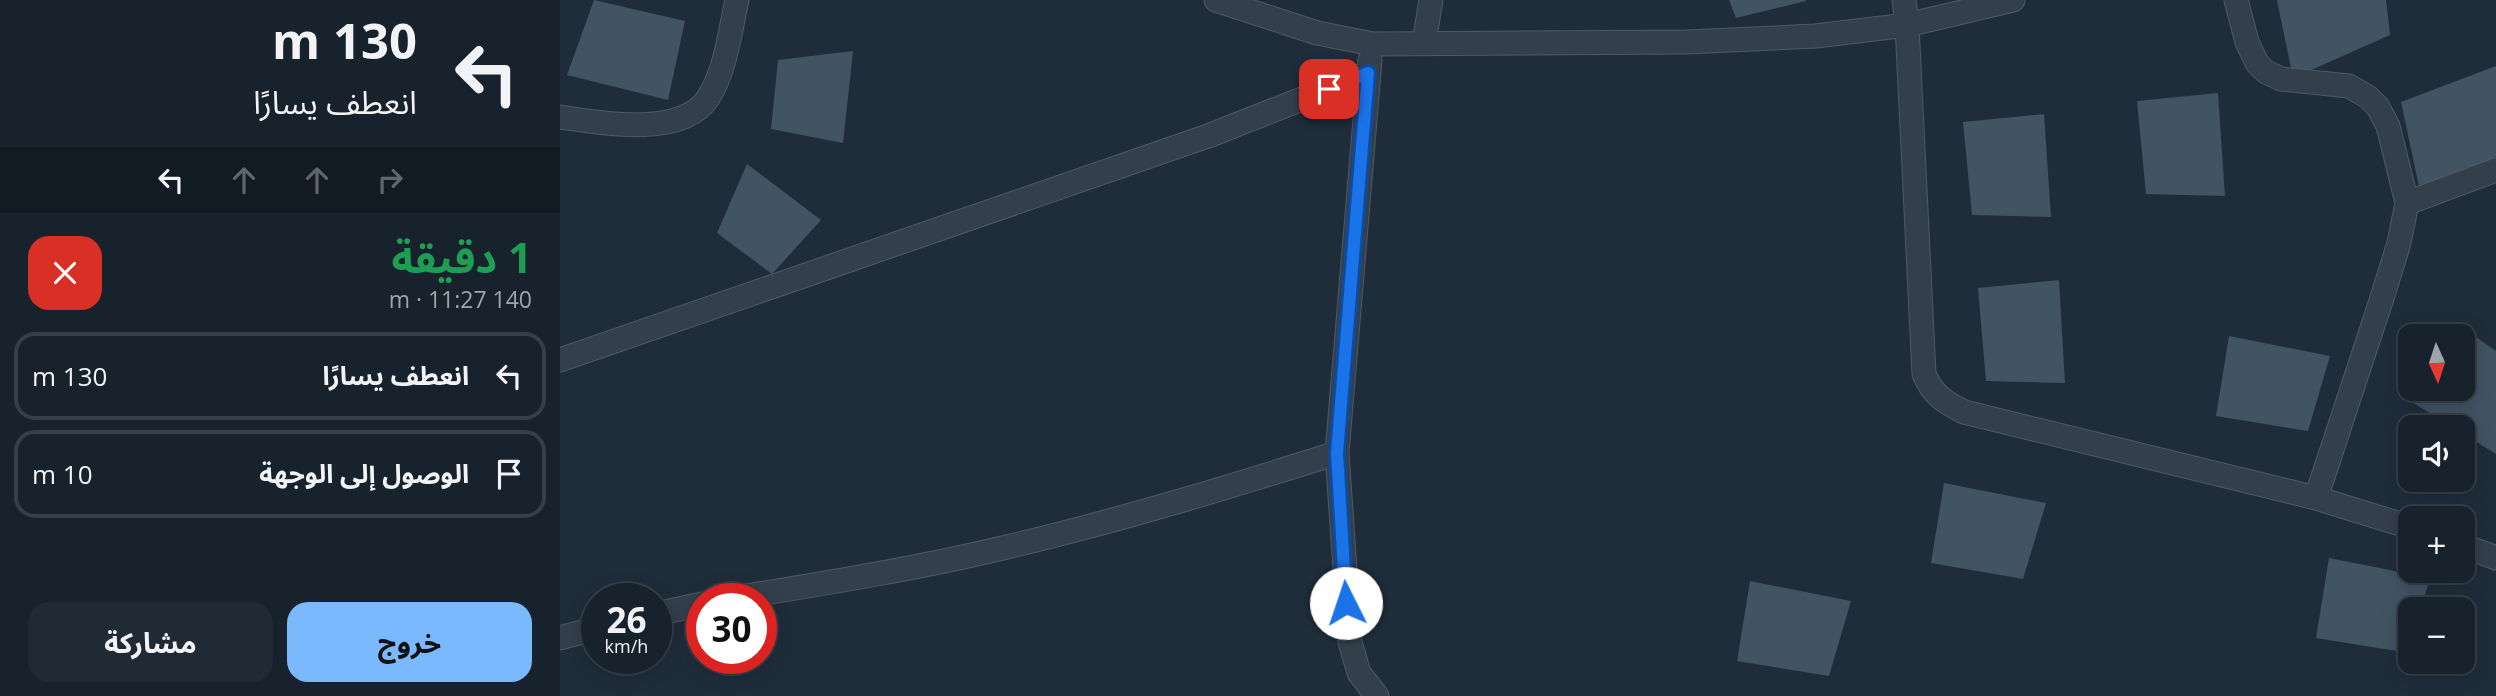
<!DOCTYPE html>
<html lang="ar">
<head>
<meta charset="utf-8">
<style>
  :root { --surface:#17222c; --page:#202a34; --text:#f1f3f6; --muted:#9ea4a9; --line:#363f48; --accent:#7bb9ff }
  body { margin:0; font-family:"Open Sans","Noto Sans Arabic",sans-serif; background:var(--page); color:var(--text); direction:rtl; height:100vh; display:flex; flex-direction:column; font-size:26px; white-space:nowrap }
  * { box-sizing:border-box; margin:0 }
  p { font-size:23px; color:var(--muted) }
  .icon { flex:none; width:38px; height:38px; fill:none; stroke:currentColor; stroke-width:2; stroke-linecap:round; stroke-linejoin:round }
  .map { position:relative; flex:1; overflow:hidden; direction:ltr }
  .panel { display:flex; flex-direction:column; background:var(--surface); width:560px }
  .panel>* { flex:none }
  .top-card { background:#17222c; color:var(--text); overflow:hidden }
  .needle { width:46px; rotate:177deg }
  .buttons { position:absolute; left:1838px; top:324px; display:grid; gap:14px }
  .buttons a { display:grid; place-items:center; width:77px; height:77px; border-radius:14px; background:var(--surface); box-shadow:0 4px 18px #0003,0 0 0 2px var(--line); font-size:35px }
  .speed { position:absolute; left:21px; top:583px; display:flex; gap:14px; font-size:35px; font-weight:700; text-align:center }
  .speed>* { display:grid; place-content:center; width:91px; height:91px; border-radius:50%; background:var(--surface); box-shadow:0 4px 18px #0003,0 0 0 2px var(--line); line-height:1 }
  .speed small { font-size:18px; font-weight:400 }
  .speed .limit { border:10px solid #d22; background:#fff; color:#111 }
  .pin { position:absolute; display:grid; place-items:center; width:60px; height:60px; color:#fff; margin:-30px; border-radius:14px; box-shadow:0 4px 10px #0006 }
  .me { position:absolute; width:77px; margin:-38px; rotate:356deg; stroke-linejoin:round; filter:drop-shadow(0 0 5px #0008) }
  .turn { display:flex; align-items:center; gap:24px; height:147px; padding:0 28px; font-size:32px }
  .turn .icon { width:91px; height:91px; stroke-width:2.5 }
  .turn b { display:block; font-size:49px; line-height:60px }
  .lanes { display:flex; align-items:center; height:66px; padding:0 28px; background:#0003; justify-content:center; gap:35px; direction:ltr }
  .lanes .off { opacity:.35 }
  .round { display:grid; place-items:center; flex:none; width:74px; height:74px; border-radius:21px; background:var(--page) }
  .headline { display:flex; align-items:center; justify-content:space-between; height:119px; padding:0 28px }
  h1 { font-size:42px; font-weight:700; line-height:52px; color:#1e9e55 }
  .action { display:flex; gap:14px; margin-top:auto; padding:14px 28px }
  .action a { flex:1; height:80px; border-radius:21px; background:var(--accent); color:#111; font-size:28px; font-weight:700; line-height:80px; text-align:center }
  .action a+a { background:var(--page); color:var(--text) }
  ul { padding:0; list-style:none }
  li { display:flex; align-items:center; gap:21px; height:88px; margin:0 14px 10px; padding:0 14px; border:4px solid var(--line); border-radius:21px }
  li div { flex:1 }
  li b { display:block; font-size:26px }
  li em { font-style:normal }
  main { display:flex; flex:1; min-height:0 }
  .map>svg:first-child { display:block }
</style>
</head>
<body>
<main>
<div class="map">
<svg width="1936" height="696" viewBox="0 0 1936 696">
  <rect width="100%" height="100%" fill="#1f2d3b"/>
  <!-- building -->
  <path fill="#425362" d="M34,0l91,21 -17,79 -101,-25z
    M1169,0h77v1l-70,17z
    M1717,0h109l4,35 -97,43z
    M293,51l-10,92 -72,-14 7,-69z
    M1936,66v91l-76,34 -19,-89z
    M1658,93l7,103 -79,-2 -9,-93z
    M1484,114l7,103 -79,-2 -9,-93z
    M187,164l74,56 -49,54 -55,-41z
    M1499,280l6,103 -79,-2 -8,-93z
    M1669,336l101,20 -22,75 -92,-15z
    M1916,337l20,14v103l-34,-21v-6h-10l-40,-25 14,-14h36v-37z
    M1384,483l102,20 -23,76 -92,-16z
    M1769,558l101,20 -9,31h-11l-1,44 -93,-15z
    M1190,581l101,20 -22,75 -92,-15z"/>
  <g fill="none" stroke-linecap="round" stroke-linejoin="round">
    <!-- minor casing -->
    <g stroke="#4e5a65" stroke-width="25">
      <path id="minor" d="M656,0l101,33 56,11 314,-2 129,-6 91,-11 106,-25
        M1344,0l3,25 17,349c9,21 20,28 40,38l352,86 94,29
        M1676,0l11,42 10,21 9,9 15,7 68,7 19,11 10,10 10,19 19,77 -8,40 -17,55 -66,200
        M864,43l7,-43
        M810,60l-33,393 13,189 9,31 18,23
        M0,117c40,6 122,21 148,-19 18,-28 22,-67 29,-98
        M1847,203l89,-33
        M0,360l648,-224 160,-63
        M1902,545l34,13
        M175,598c92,-15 185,-30 276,-52 110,-26 218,-59 326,-93
        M96,614l46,-10
        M0,638l37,-10"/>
    </g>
    <!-- minor -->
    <use href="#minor" stroke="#333f4b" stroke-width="23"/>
  </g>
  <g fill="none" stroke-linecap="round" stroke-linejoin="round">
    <!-- route casing -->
    <g stroke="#114b97" stroke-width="18">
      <path id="route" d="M769,89l39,-16 -31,380 9,150"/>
    </g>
    <!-- route -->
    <use href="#route" stroke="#1a73e8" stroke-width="12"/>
  </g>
</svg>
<div class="buttons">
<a><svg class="needle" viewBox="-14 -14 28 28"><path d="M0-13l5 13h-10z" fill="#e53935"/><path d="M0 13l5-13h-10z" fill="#9ea4a9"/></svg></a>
<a><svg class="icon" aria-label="sound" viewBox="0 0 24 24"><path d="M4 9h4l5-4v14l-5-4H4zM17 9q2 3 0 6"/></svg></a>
<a>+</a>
<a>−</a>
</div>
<div class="speed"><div>26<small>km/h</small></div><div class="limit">30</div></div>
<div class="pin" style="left:769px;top:89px;background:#d93025"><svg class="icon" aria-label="arrive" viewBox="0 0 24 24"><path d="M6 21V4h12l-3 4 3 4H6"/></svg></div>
<svg class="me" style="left:786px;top:603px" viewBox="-20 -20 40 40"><circle r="19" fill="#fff"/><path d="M0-13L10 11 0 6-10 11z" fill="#1a73e8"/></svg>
</div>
<section class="panel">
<div class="top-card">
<div class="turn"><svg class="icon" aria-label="left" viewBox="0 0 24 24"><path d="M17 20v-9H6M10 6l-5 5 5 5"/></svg><div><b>130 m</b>انعطف يسارًا</div></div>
<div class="lanes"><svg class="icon" aria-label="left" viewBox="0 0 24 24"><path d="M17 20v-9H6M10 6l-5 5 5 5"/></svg><svg class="icon off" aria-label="ahead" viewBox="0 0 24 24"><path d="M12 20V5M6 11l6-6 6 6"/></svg><svg class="icon off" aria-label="ahead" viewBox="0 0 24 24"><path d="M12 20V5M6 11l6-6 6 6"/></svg><svg class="icon off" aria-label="right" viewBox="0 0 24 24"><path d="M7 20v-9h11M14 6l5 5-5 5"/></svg></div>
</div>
<div class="headline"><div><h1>1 دقيقة</h1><p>140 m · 11:27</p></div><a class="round" style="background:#d93025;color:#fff"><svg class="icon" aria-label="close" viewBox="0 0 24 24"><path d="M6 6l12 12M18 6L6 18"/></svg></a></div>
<ul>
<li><svg class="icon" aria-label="left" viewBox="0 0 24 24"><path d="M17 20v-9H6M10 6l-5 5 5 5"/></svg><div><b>انعطف يسارًا</b></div><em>130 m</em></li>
<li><svg class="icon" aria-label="arrive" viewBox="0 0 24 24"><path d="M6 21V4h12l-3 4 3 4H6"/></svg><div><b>الوصول إلى الوجهة</b></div><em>10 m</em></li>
</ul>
<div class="action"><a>خروج</a><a>مشاركة</a></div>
</section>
</main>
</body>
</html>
